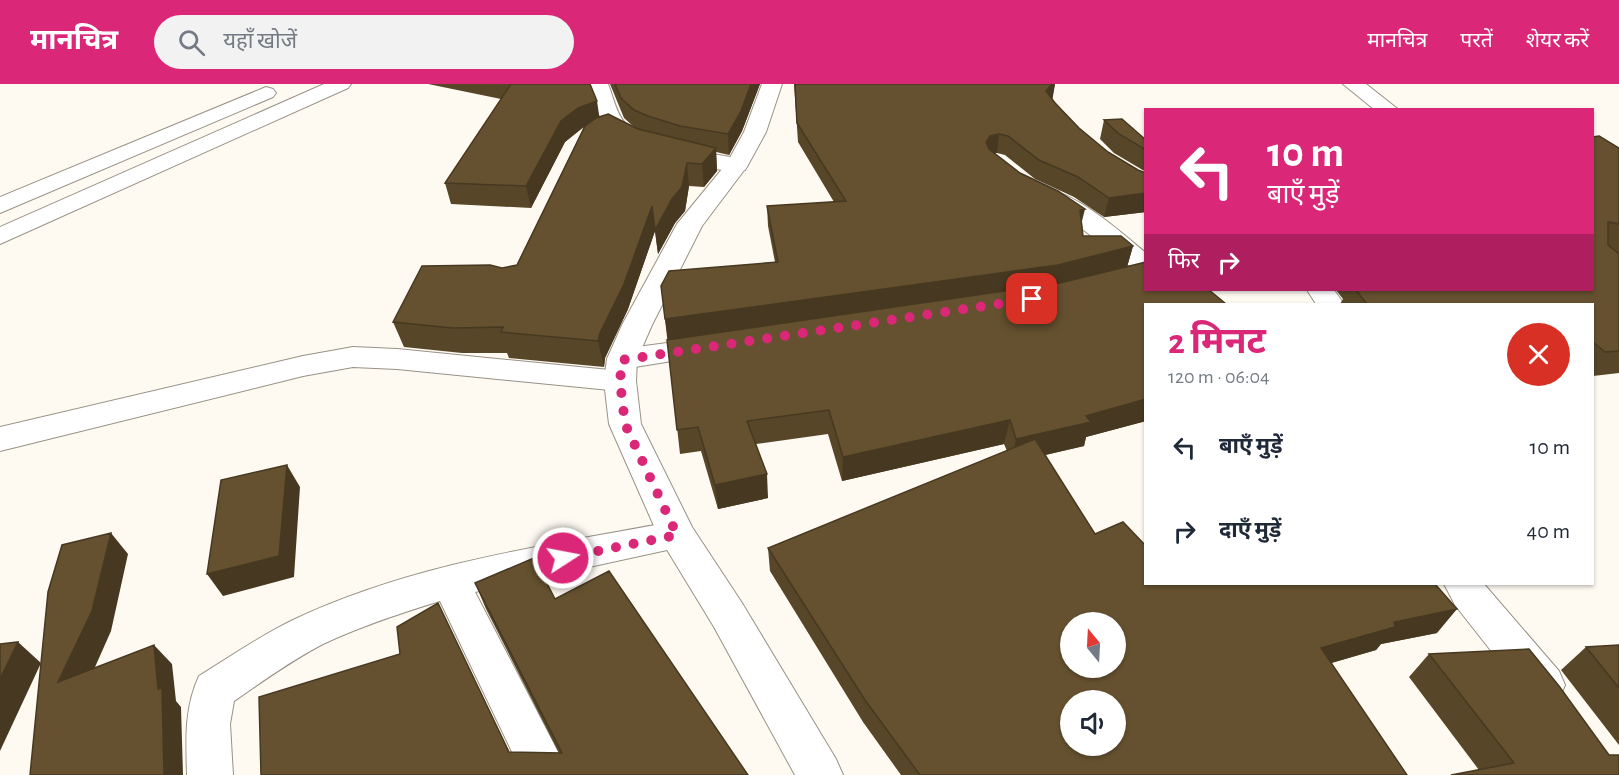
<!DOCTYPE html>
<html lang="hi">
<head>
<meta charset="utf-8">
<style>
  :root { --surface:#fff; --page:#f2f2f3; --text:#1f2937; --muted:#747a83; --accent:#db2777 }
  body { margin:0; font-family:"Alegreya Sans","Noto Sans Devanagari",sans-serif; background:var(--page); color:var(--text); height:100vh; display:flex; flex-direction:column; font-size:22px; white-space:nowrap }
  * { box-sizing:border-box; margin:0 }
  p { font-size:20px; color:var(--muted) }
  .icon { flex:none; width:33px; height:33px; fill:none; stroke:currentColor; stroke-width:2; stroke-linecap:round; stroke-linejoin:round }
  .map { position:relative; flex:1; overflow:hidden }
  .details { position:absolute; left:1144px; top:219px; width:450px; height:282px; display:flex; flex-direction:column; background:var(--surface); border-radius:0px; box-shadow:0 2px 4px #0004 }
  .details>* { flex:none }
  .guide { position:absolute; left:1144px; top:24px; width:450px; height:183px; border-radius:0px; box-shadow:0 2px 4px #0004; background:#db2777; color:#fff; overflow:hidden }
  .needle { width:39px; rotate:342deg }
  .buttons { position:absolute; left:1060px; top:528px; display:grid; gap:12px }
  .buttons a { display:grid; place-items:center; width:66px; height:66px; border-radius:50%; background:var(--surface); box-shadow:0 2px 4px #0004; font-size:30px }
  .pin { position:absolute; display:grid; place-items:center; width:51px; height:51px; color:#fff; margin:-26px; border-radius:12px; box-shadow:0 3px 9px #0006 }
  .me { position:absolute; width:66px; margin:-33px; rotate:79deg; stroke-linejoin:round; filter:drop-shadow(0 0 4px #0008) }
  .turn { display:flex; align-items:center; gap:21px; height:126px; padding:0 24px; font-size:27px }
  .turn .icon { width:78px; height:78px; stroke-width:2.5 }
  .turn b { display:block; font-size:42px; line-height:51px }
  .then { display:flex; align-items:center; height:57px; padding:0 24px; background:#0003; gap:12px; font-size:22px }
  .round { display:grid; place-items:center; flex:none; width:63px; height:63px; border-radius:32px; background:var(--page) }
  .overview { display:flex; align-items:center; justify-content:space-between; height:102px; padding:0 24px }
  h1 { font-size:36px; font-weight:700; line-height:45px; color:var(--accent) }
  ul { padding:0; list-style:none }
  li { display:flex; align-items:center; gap:18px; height:84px; padding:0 24px }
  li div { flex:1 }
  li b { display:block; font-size:22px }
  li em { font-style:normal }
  header { display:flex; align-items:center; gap:36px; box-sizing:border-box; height:84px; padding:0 30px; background:var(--accent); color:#fff }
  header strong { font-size:28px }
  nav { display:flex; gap:33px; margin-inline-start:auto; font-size:21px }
  .search { width:420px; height:54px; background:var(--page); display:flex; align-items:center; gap:15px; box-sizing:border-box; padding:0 21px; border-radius:33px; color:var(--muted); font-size:22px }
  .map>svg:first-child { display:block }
</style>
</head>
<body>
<header>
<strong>मानचित्र</strong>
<div class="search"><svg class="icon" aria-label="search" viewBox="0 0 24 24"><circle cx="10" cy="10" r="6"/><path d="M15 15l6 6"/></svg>यहाँ खोजें</div>
<nav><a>मानचित्र</a><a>परतें</a><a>शेयर करें</a></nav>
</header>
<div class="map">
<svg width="1619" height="691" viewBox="0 0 1619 691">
  <rect width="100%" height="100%" fill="#fefaf2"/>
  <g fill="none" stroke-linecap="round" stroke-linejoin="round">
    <!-- street casing -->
    <g stroke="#989186" stroke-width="2">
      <path id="street" d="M588,0h20c5,12 8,29 17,39 25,26 86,29 120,37l3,5 -3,5c-24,6 -120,-20 -136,-39 -11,-13 -15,-31 -21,-47z
        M1045,104c37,9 72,41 101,65v21l-9,-2 -61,-48 -40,-24 -3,-5 3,-5z
        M1307,206h27l10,14h-28z
        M712,253l11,2 4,7 -4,7 -101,16 -11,-3 -4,-7 4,-7 11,-3z
        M353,263l44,2 223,22 11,3 5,7 -5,7 -11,3 -223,-22 -44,-2 -50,9 -303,75v-24l303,-71z
        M677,437l13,4 6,10 -6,10 -215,47 95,183h-47l-83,-174c-39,12 -79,25 -117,43 -31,16 -60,37 -89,57l-4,23 3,51h-46c-1,-34 -3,-67 12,-99 31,-19 61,-40 94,-56 120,-57 255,-75 384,-99z
        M1444,500h40l75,87 6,14 -6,14 -15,5 -15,-5 -74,-94z"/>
    </g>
    <!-- secondary casing -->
    <g stroke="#989186" stroke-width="2">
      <path id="secondary" d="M324,0h27l-3,4 -348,156v-17z
        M762,0h20l-16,48 -18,33 -46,61 -50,99 -15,34 -1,22 5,43 51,103 50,76 94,156 7,16h-48l-81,-148 -56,-92 -49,-111 -5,-43 3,-22 15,-34 55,-101 50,-61 17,-31z
        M1343,0h23l33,26h-24z
        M266,3l7,2 3,4 -3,4 -273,116v-16z"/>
    </g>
    <!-- street -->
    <use href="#street" fill="#fff" fill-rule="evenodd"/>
    <!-- secondary -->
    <use href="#secondary" fill="#fff" fill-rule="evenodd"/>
  </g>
  <!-- wall -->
  <path fill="#574628" d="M428,0h162l9,33 35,10 -10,-9 -14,-34h150l-18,47 -13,24 -13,-3 1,19 -13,16 -15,-1 -4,25 -10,12 -17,31 -3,-23 -27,78 -23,49 -1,9 -95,-9 -2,-5h-45l-58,-6 -11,-25 109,-54 15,-3 67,-138 -19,15 -34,66 -80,-4 -6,-21 56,-84z
    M794,0h261l-3,15 27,29 29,24 30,18 8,3v39l-42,5 -30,-20 -39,-18 -30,-24 -8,-2h-3l88,71 1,12 50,10 -6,21 19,37v117l-60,16 -2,9 -39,9 50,79 51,50 291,49 -56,11 -5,6 -45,13 76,112h-506l-38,-53 -93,-151 -2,-23 239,-97 -3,-7 -162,37 -14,-47 -72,10 12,54 -50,11 -17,-58 -21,3 -15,-135 110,-57 -7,-36 -1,-20 67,-4 -36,-60z
    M1104,36l42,20v32l-32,-19 -14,-14z
    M1619,64v225l-26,3v-72h-253l3,-5 -7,-9h257z
    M475,499l80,16 193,176 -238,-23 49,1 -73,-144z
    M1619,561v100l-58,-75 25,-23z
    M1429,570l180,101 -130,15 -70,-93z"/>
  <!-- shaded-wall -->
  <path fill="#473921" d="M751,0h9l-18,47 -13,24 -1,-21z
    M1055,0l-3,18 -6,-11 4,-5z
    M597,17l3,20 -18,7 -17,14 -34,66 -5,-22 35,-65 17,-13z
    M999,50l-2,19 -10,2 -1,-13 4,-6z
    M716,64l1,23 -13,16 -2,-23z
    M687,79l2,23 -4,25 -10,12 -17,31 -3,-23 -27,78 -23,49 -1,9 -6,-26 2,-8 52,-127z
    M1146,109v19l-42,5 5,-19z
    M1085,125l-5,20v-19z
    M1133,162l-6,21 -73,19 -386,54 -3,-21z
    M1146,315v22l-60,16 -2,9 -73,17 5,-24 70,-23z
    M1010,336l-6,24 -162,37 1,-24z
    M287,381l13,22 -6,90 -71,19 -16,-22z
    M767,390l1,24 -50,11 -3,-24z
    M111,449l17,21 -17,77 -31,70 -22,-19z
    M1457,525l-20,24 -56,11 -5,6 -72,21 17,-23 73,-26z
    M18,558l23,21 -41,88v-72z
    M154,561l18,19 4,37 5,6 2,68h-19z"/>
  <!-- building -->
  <path fill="#65512f" stroke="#473921" stroke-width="1.5" fill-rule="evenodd" d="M511,0h79l7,17 -19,7 -17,13 -35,65 -81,-3z
    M615,0h136l-10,27 -13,23 -48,-8 -32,-10 -14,-6 -13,-12z
    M795,0h259l-4,2 -4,5 9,12 24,25 29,24 30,18 8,3v20l-37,5 -31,-21 -39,-17 -31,-24 -9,-2 -9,2 -4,6 3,7 31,24 38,18 27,18 -5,1 3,26h38l12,10 -75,19 -393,54 -4,-33 8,-15 109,-9 -11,-56 79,-5 -49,-78z
    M608,30l30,15 78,19 -14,16 -15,-1 -5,24 -10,12 -17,31 -3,-24 -28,78 -24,49 -2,8 -97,-9 2,-5 -50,1 -60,-6 29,-56 68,-1 12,3 15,-3 68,-139 11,-8z
    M1122,35l24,21v10l-27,-16 -15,-14z
    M1599,52l20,12v76l-11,-2v23l11,9v97l-14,1 -12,-10v-38h-226l-11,-14h237v-153z
    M1146,178v28h63l17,14h-80v95l-60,17 5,6 -75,17 -6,-19 -167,37 -14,-47 -82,11 20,53 -52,11 -17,-58 -21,3 -10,-90 393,-57z
    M1035,355l60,95 28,-12 23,24v38h289l22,25 -63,13 1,5 -74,21 86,127h-487l-55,-75 -97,-152zM1071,538h45v46h-45zM1071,616h45v46h-45z
    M287,381l-8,91 -72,18 14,-94z
    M111,449l-19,78 -34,71 96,-37 4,44 4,-1 2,87h-134l18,-183 14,-47z
    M534,474l21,41 54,-28 139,204h-487l-2,-78 141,-43 -3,-27 41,-24 71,149 53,1 -87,-170z
    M18,558l-18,37v-35z
    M1619,561v43l-33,-41z
    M1529,565l30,37 50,69h10v20h-168l63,-12 -85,-109z"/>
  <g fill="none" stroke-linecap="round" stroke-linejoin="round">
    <!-- route -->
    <path stroke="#db2777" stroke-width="10" stroke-dasharray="0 18" d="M563,474l114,-23 -52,-111 -5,-43 2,-21 410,-61"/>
  </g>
</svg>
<div class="buttons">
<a><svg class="needle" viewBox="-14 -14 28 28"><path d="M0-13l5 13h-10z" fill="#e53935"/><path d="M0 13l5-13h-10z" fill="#747a83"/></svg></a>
<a><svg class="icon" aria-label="sound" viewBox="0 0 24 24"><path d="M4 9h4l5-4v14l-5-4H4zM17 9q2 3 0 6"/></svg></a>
</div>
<div class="pin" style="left:1032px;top:215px;background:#d93025"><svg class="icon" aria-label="arrive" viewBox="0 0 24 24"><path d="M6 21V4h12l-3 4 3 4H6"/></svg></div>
<svg class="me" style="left:563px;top:474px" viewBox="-20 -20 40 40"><circle r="17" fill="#db2777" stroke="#fff" stroke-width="3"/><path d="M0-11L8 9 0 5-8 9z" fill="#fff"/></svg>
<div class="guide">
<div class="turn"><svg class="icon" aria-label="left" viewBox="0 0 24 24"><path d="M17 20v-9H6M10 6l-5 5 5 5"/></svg><div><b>10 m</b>बाएँ मुड़ें</div></div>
<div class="then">फिर<svg class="icon" aria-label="right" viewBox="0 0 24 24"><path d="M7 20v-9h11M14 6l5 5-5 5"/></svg></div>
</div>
<section class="details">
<div class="overview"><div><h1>2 मिनट</h1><p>120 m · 06:04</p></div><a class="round" style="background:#d93025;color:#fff"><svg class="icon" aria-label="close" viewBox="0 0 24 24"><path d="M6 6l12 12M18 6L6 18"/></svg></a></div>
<ul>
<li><svg class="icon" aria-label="left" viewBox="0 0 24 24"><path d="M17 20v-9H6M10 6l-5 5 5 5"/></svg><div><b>बाएँ मुड़ें</b></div><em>10 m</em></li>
<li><svg class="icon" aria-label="right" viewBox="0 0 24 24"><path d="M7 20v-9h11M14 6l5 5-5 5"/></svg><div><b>दाएँ मुड़ें</b></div><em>40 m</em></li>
</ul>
</section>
</div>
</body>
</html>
